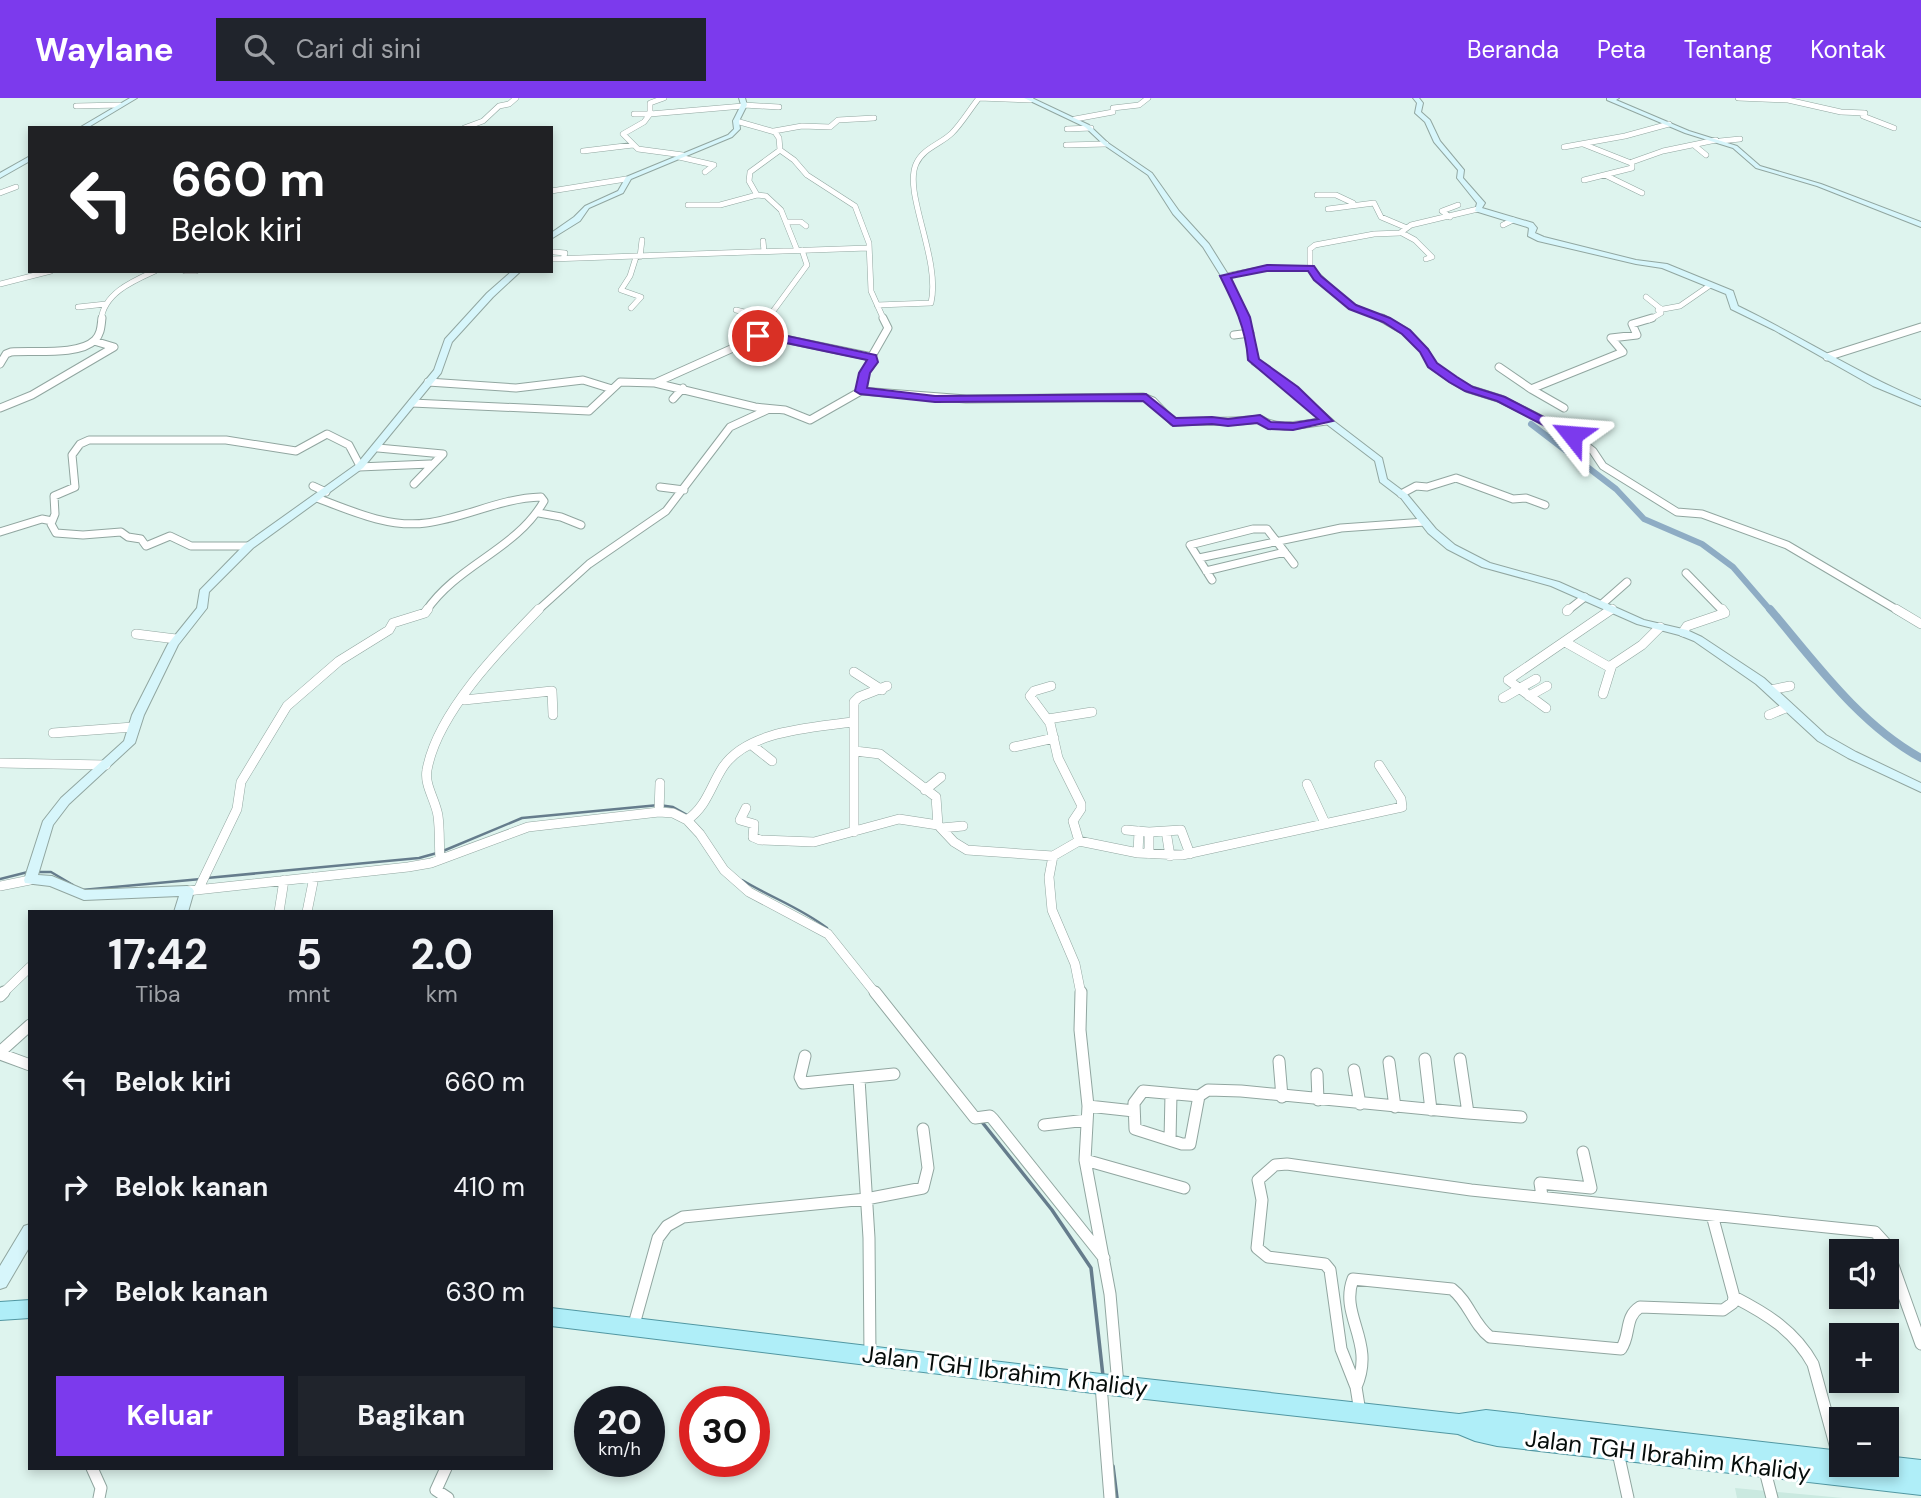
<!DOCTYPE html>
<html lang="id">
<head>
<meta charset="utf-8">
<style>
  :root { --surface:#171b24; --page:#20242c; --text:#f1f3f6; --muted:#9ea1a6; --accent:#7c3aed }
  body { margin:0; font-family:"DM Sans",sans-serif; background:var(--page); color:var(--text); height:100vh; display:flex; flex-direction:column; font-size:26px; white-space:nowrap }
  * { box-sizing:border-box; margin:0 }
  p { font-size:23px; color:var(--muted) }
  .icon { flex:none; width:38px; height:38px; fill:none; stroke:currentColor; stroke-width:2; stroke-linecap:round; stroke-linejoin:round }
  .map { position:relative; flex:1; overflow:hidden }
  .sheet { position:absolute; left:28px; top:812px; width:525px; height:560px; display:flex; flex-direction:column; background:var(--surface); border-radius:0px; box-shadow:0 4px 10px #0003 }
  .sheet>* { flex:none }
  .banner { position:absolute; left:28px; top:28px; width:525px; height:147px; border-radius:0px; box-shadow:0 4px 10px #0003; background:#202124; color:#fff; overflow:hidden }
  .tools { position:absolute; left:1829px; top:1141px; display:grid; gap:14px }
  .tools a { display:grid; place-items:center; width:70px; height:70px; border-radius:0px; background:var(--surface); box-shadow:0 4px 10px #0003; font-size:35px }
  .speed { position:absolute; left:574px; top:1288px; display:flex; gap:14px; font-size:35px; font-weight:700; text-align:center }
  .speed>* { display:grid; place-content:center; width:91px; height:91px; border-radius:50%; background:var(--surface); box-shadow:0 4px 10px #0003; line-height:1 }
  .speed small { font-size:18px; font-weight:400 }
  .speed .limit { border:10px solid #d22; background:#fff; color:#111 }
  .pin { position:absolute; display:grid; place-items:center; width:60px; height:60px; color:#fff; margin:-30px; border:4px solid #fff; border-radius:50%; box-shadow:0 2px 7px #0007 }
  .me { position:absolute; width:77px; margin:-38px; rotate:298deg; stroke-linejoin:round; filter:drop-shadow(0 0 5px #0008) }
  .turn { display:flex; align-items:center; gap:24px; height:147px; padding:0 28px; font-size:32px }
  .turn .icon { width:91px; height:91px; stroke-width:2.5 }
  .turn b { display:block; font-size:49px; line-height:60px }
  .eta { display:flex; justify-content:space-evenly; align-items:center; height:119px; text-align:center }
  .eta b { font-size:42px; font-weight:700; line-height:49px }
  .action { display:flex; gap:14px; margin-top:auto; padding:14px 28px }
  .action a { flex:1; height:80px; border-radius:0px; background:var(--accent); color:#fff; font-size:28px; font-weight:700; line-height:80px; text-align:center }
  .action a+a { background:var(--page); color:var(--text) }
  ul { padding:0; list-style:none }
  li { display:flex; align-items:center; gap:21px; height:105px; padding:0 28px }
  li div { flex:1 }
  li b { display:block; font-size:26px }
  li em { font-style:normal }
  header { display:flex; align-items:center; gap:42px; box-sizing:border-box; height:98px; padding:0 35px; background:var(--accent); color:#fff }
  header strong { font-size:33px }
  nav { display:flex; gap:38px; margin-inline-start:auto; font-size:24px }
  .search { width:490px; height:63px; background:var(--page); display:flex; align-items:center; gap:18px; box-sizing:border-box; padding:0 24px; border-radius:0px; color:var(--muted); font-size:26px }
  .map>svg:first-child { display:block }
</style>
</head>
<body>
<header>
<strong>Waylane</strong>
<div class="search"><svg class="icon" aria-label="search" viewBox="0 0 24 24"><circle cx="10" cy="10" r="6"/><path d="M15 15l6 6"/></svg>Cari di sini</div>
<nav><a>Beranda</a><a>Peta</a><a>Tentang</a><a>Kontak</a></nav>
</header>
<div class="map">
<svg width="1921" height="1400" viewBox="0 0 1921 1400">
  <rect width="100%" height="100%" fill="#def4ee"/>
  <!-- built -->
  <path fill="#cae9e0" d="M1735,1390l108,10h-106z"/>
  <g fill="none" stroke-linecap="round" stroke-linejoin="round">
    <!-- stream-far1 -->
    <path stroke="#657c8c" stroke-width="2.5" d="M443,753l79,-33 137,-13 14,2 16,9
      M38,774h13l22,13
      M207,780l212,-20 18,-5
      M0,781l28,-7
      M742,782c28,17 59,28 85,48
      M82,792l119,-11"/>
    <!-- stream -->
    <path stroke="#657c8c" stroke-width="3.5" d="M982,1024l70,88 39,58 12,108
      M1113,1368l4,32"/>
    <!-- canal-far1 -->
    <path stroke="#8eacc4" stroke-width="6" d="M1531,326l85,65 28,30 58,25 31,23 38,44"/>
    <!-- canal -->
    <path stroke="#8eacc4" stroke-width="8" d="M1770,511c45,53 89,115 151,149"/>
    <!-- street-far3 casing -->
    <g stroke="#91a6a0" stroke-width="6">
      <path id="street-far3" d="M979,0l52,2
        M1738,0l50,2 53,12 24,1 -2,3 31,12
        M744,7l35,2
        M76,8l44,-1
        M634,16h16v-11l14,-5
        M1075,21l38,-7v-4l26,-3 9,-7
        M736,23l39,11 4,6 1,12 14,10 13,15 48,31 14,37 2,48 13,29
        M464,30l19,-7 16,-15 10,-2 7,-6
        M1067,31l24,-1
        M774,33l28,-5 28,1 8,-7 36,-2
        M1720,43l20,-2
        M1583,46l48,19
        M1066,47l40,-1
        M1695,48l11,9
        M1564,49l61,-11 44,-12
        M583,53l50,-6
        M683,57l-45,-6 -15,-15 21,-12 6,-8 93,-8
        M679,59l35,8 -9,7
        M1605,77l37,18
        M1584,82l48,-12v-6l31,-11 53,-11
        M551,93l75,-12
        M0,95l16,-6
        M757,97l-8,-14 1,-9 30,-22
        M1317,97h19l17,8
        M688,107h32l37,-10 9,1 15,14 16,40
        M1328,111l46,-6 7,14 26,11
        M1450,119l-8,-6 16,-6
        M787,124h14l5,4
        M1503,127l10,-5
        M1402,135l13,7 17,17 -6,2
        M763,143l1,10
        M554,154l11,1 -2,6
        M640,159l2,-17
        M551,161l317,-11
        M1310,170l40,37 37,15
        M185,173h11
        M1225,178l42,-8h43v-19l5,-4 59,-11 26,-1 11,-8 67,-16
        M0,186l51,-13
        M1646,199l15,12
        M877,207l54,-2c10,-44 -28,-110 -15,-139 7,-16 25,-20 36,-31 10,-10 18,-24 27,-35
        M78,209l28,-3
        M631,210l10,-11 -20,-7 9,-14 6,-19
        M736,212l33,8
        M101,222c3,-27 32,-39 54,-49
        M770,222l1,-6 36,-49 -5,-15
        M1649,222l12,-7 -3,-3 22,-4 29,-20"/>
    </g>
    <!-- street-far2 casing -->
    <g stroke="#91a6a0" stroke-width="9">
      <path id="street-far2" d="M1382,220l24,14 19,19 7,14 21,15 16,9 32,10 71,36 21,16 10,15 74,46 25,2 85,31 112,66
        M760,236l112,23
        M1234,237l16,-2
        M1827,259l94,-30
        M0,266l6,-10 5,-2c22,-2 68,4 84,-12 6,-6 6,-14 7,-22
        M1499,269l32,22 92,-37 -12,-14 26,-3 -5,-11 20,-6
        M428,284l88,6 67,-8 29,9
        M655,285l100,24 30,3 25,10 51,-29 105,8 177,-2 10,4 20,21c30,-2 58,1 87,-3 18,13 46,4 67,2
        M1531,291l33,19
        M861,293l4,-18 8,-11 -1,-6 16,-28 -5,-10
        M673,301l10,-11
        M412,305l177,8 31,-29 35,1 96,-43 19,-17 1,-5
        M0,310l32,-13 82,-48 -20,-6
        M378,350l65,6 -29,30
        M359,369l71,-3
        M313,388l13,6
        M660,389l24,3
        M1401,396l15,-8 11,1 29,-9 57,21 13,-1 19,7
        M317,400c34,13 72,30 109,25 40,-5 74,-25 115,-26l3,4c-28,49 -86,63 -118,110
        M539,415l22,4 20,8
        M0,434l42,-13 10,2
        M249,448h-58l-21,-10 -24,10 -5,-7 -13,-2 -7,-5 -38,3 -27,-2 -5,-9 4,-10 -1,-18 21,-9 -3,-32 8,-11 9,-4h137l70,11 31,-17 22,11 11,21
        M1199,460l142,-30 84,-6
        M1206,473l79,-19
        M1686,475l37,38
        M1212,482l-22,-35 63,-16h14l27,35
        M1602,506l25,-22
        M537,513l52,-47 77,-53 64,-84 37,-17
        M1567,513l18,-14
        M1609,513l3,-2"/>
    </g>
    <!-- street-far1 casing -->
    <g stroke="#91a6a0" stroke-width="10">
      <path id="street-far1" d="M1896,511l25,15
        M1567,513l2,-2
        M1683,534l4,-6 38,-13 -3,-4
        M136,536l40,5
        M1565,544l46,26
        M854,574l28,18
        M1051,588l-17,5 -4,5 20,27 8,35 23,46v5l-8,12 6,20
        M1770,592l20,-4
        M1603,596l9,-29 30,-20 18,-18
        M1529,598l18,-10
        M1503,600l33,-19
        M464,602l88,-9 1,24
        M1546,610l-38,-28 104,-71
        M1769,617l19,-8
        M1048,621l44,-7
        M53,635l80,-6
        M753,648l19,15
        M1014,649l40,-9
        M855,653l25,3 56,43 2,28 16,17 13,8 86,6 26,-15 59,12 44,2 220,-48 -1,-8 -22,-34
        M0,665l106,2
        M1307,686l18,39
        M925,692l16,-13
        M746,710l-6,12 14,4 -1,13 7,3 54,2 85,-23 39,6
        M659,714l1,-29
        M687,722c20,-14 23,-33 36,-53 25,-37 89,-39 129,-45
        M941,730l22,-2
        M1126,732l23,2
        M1166,733l4,25
        M854,734v-130l5,-5 28,-11
        M1138,755l1,-22
        M1149,756v-22l32,-2 9,24
        M1053,758l-4,21 3,33 23,54 6,30
        M440,761c-1,-14 0,-29 -2,-43 -2,-15 -14,-31 -11,-46 10,-57 73,-121 112,-161
        M0,788l30,-6
        M199,790l38,-79 4,-27 46,-76 52,-45 50,-31 4,-7 32,-10 3,-4
        M187,793l221,-24 23,-4 97,-36 131,-15 14,1 14,7 13,14 24,36 25,22 79,42 48,60
        M279,814l5,-32
        M307,814l7,-35
        M2,896l28,-27"/>
    </g>
    <!-- street casing -->
    <g stroke="#91a6a0" stroke-width="13">
      <path id="street" d="M875,894l100,126 15,-2 3,3 111,139
        M1081,894l-1,38 8,76 -3,54 25,134 8,91
        M0,898l4,-4
        M0,954l30,-27
        M0,956l30,11
        M805,958l-5,21 3,6 91,-9
        M1425,961l6,51
        M1279,963l3,36
        M1389,964l6,45
        M1354,972l6,34
        M1317,976l1,26
        M859,981l10,159 1,117
        M1143,993l56,5 -9,48h-8l-47,-15 -1,-26z
        M1199,998l9,-6 33,1 227,22 -8,-54
        M1088,1008l46,5
        M1468,1015l53,4
        M1044,1027l43,-5
        M1170,1042l1,-46
        M1085,1062l99,28
        M1542,1098l-2,-13 51,5 -8,-36
        M1734,1199c33,17 61,34 79,67l26,95
        M633,1230l25,-90 9,-12 16,-9 183,-18 57,-11 5,-20 -5,-39
        M1101,1287l9,113
        M1356,1289c20,-45 -17,-71 -3,-108l99,10c17,13 21,35 38,48l131,12c10,-14 3,-32 19,-42l83,3 10,-7 1,-6 -22,-82
        M1360,1314l-4,-25 -15,-38 -11,-79 -5,-6 -57,-7 -11,-9 5,-48 -4,-20 17,-15 12,-1 184,26 404,42 10,11 36,101
        M1617,1350l11,50
        M1764,1369l8,31
        M92,1370l9,20 -2,10
        M446,1370l-10,22 12,8"/>
    </g>
    <!-- secondary casing -->
    <g stroke="#91a6a0" stroke-width="2">
      <path id="secondary" d="M130,0h7l-50,30h-8z
        M739,0h6l2,7 -8,16 1,8 -8,8 -101,42 -8,14 -34,15 -9,13 -29,18v-6l23,-16 11,-11 33,-15 8,-14 102,-42 6,-6 -1,-8 8,-16z
        M1024,0h8l57,27 19,18 44,30 27,38 30,33 20,32 20,41 10,44 31,21 45,40 47,36 5,21 20,15 29,35 19,16 35,18 69,19 85,38 43,10 15,7 62,41 62,57 30,17 65,31v9l-73,-34 -30,-17 -62,-57 -62,-43 -15,-6 -42,-11 -86,-38 -69,-19 -35,-18 -19,-16 -27,-35 -21,-16 -5,-21 -46,-35 -45,-40 -32,-22 -11,-47 -20,-41 -18,-29 -30,-33 -25,-39 -44,-30 -19,-18z
        M1413,0h6l4,5 -2,9 9,8 10,21 24,29 -1,8 22,25 -3,5 51,15 4,5 -2,5 9,4 92,23 31,4 66,27 5,15c62,30 119,67 183,94v6l-48,-20 -99,-56 -43,-21 -5,-15 -64,-26 -26,-4 -98,-23 -10,-5 1,-8 -2,-1 -52,-16 2,-8 -20,-25 1,-8 -24,-28 -9,-20 -10,-9 2,-10z
        M1607,0h12l-3,2 73,31 48,15 23,20 61,18 100,38v5l-104,-41 -61,-18 -23,-20 -48,-15 -78,-33z
        M30,58v5l-30,17v-5z
        M512,173h9l-28,26 -41,45 -11,31 -78,95 -110,80 -44,44 -2,16 -29,37 -34,70 -9,28 -66,61 -16,21 -15,50 14,1 33,14 102,-4 5,2 2,3 -6,21h-14l5,-16 -95,4 -34,-14 -25,-3 -1,-3 19,-59 18,-23 63,-57 8,-26 36,-71 29,-36 3,-18 45,-46 112,-80 77,-94 11,-31 42,-46z
        M30,1126v22l-24,41 -6,2v-23l24,-40z"/>
    </g>
    <!-- primary casing -->
    <g stroke="#5197a2" stroke-width="2">
      <path id="primary" d="M30,1202v18l-30,2v-18z
        M551,1210l550,66 358,40 27,-4 355,41v14l24,3 -1,-3h22v-9l35,4v35l-424,-49 -22,-5 -17,-7 -357,-40 -550,-68z"/>
    </g>
    <!-- street-far3 -->
    <use href="#street-far3" stroke="#fff" stroke-width="5"/>
    <!-- street-far2 -->
    <use href="#street-far2" stroke="#fff" stroke-width="7"/>
    <!-- street-far1 -->
    <use href="#street-far1" stroke="#fff" stroke-width="9"/>
    <!-- street -->
    <use href="#street" stroke="#fff" stroke-width="11"/>
    <!-- secondary -->
    <use href="#secondary" fill="#d7f6fb" fill-rule="evenodd"/>
    <!-- primary -->
    <use href="#primary" fill="#afeef8" fill-rule="evenodd"/>
  </g>
  <!-- route -->
  <path fill="#7c3aed" stroke="#51269a" stroke-width="2" d="M1267,167l47,1 7,10 35,29 34,13 20,12 18,19 9,14 20,14 16,10 32,10 73,38 -10,3 -71,-37 -32,-10 -16,-9 -21,-15 -8,-15 -18,-18 -19,-12 -34,-13 -35,-29 -6,-9h-41l-36,7 19,39 9,42 39,28 35,34 -40,9 -25,-1 -11,-6 -29,3 -16,-2 -39,2 -30,-25 -208,1 -75,-8 -5,-3 4,-18 8,-13 -114,-24 7,-6 116,25 2,7 -8,11 -3,15 68,8 211,-2 30,24 36,-1 16,2 32,-4 11,7 22,1 25,-4 -70,-59c-2,-32 -14,-56 -28,-84z"/>
  <g text-anchor="middle" dominant-baseline="central" stroke-width="6" stroke-linejoin="round" paint-order="stroke">
    <!-- near-street labels -->
    <g font-size="24" fill="#060d0b" stroke="#fff">
      <text transform="translate(1005 1273) rotate(7)">Jalan TGH Ibrahim Khalidy</text>
      <text transform="translate(1668 1357) rotate(7)">Jalan TGH Ibrahim Khalidy</text>
    </g>
  </g>
</svg>
<div class="tools">
<a><svg class="icon" aria-label="sound" viewBox="0 0 24 24"><path d="M4 9h4l5-4v14l-5-4H4zM17 9q2 3 0 6"/></svg></a>
<a>+</a>
<a>−</a>
</div>
<div class="speed"><div>20<small>km/h</small></div><div class="limit">30</div></div>
<div class="pin" style="left:758px;top:238px;background:#d93025"><svg class="icon" aria-label="arrive" viewBox="0 0 24 24"><path d="M6 21V4h12l-3 4 3 4H6"/></svg></div>
<svg class="me" style="left:1572px;top:337px" viewBox="-20 -20 40 40"><path d="M0-17L14 15 0 8-14 15z" fill="#7c3aed" stroke="#fff" stroke-width="4"/></svg>
<div class="banner">
<div class="turn"><svg class="icon" aria-label="left" viewBox="0 0 24 24"><path d="M17 20v-9H6M10 6l-5 5 5 5"/></svg><div><b>660 m</b>Belok kiri</div></div>
</div>
<section class="sheet">
<div class="eta">
<div><b>17:42</b><p>Tiba</p></div>
<div><b>5</b><p>mnt</p></div>
<div><b>2.0</b><p>km</p></div>
</div>
<ul>
<li><svg class="icon" aria-label="left" viewBox="0 0 24 24"><path d="M17 20v-9H6M10 6l-5 5 5 5"/></svg><div><b>Belok kiri</b></div><em>660 m</em></li>
<li><svg class="icon" aria-label="right" viewBox="0 0 24 24"><path d="M7 20v-9h11M14 6l5 5-5 5"/></svg><div><b>Belok kanan</b></div><em>410 m</em></li>
<li><svg class="icon" aria-label="right" viewBox="0 0 24 24"><path d="M7 20v-9h11M14 6l5 5-5 5"/></svg><div><b>Belok kanan</b></div><em>630 m</em></li>
</ul>
<div class="action"><a>Keluar</a><a>Bagikan</a></div>
</section>
</div>
</body>
</html>
